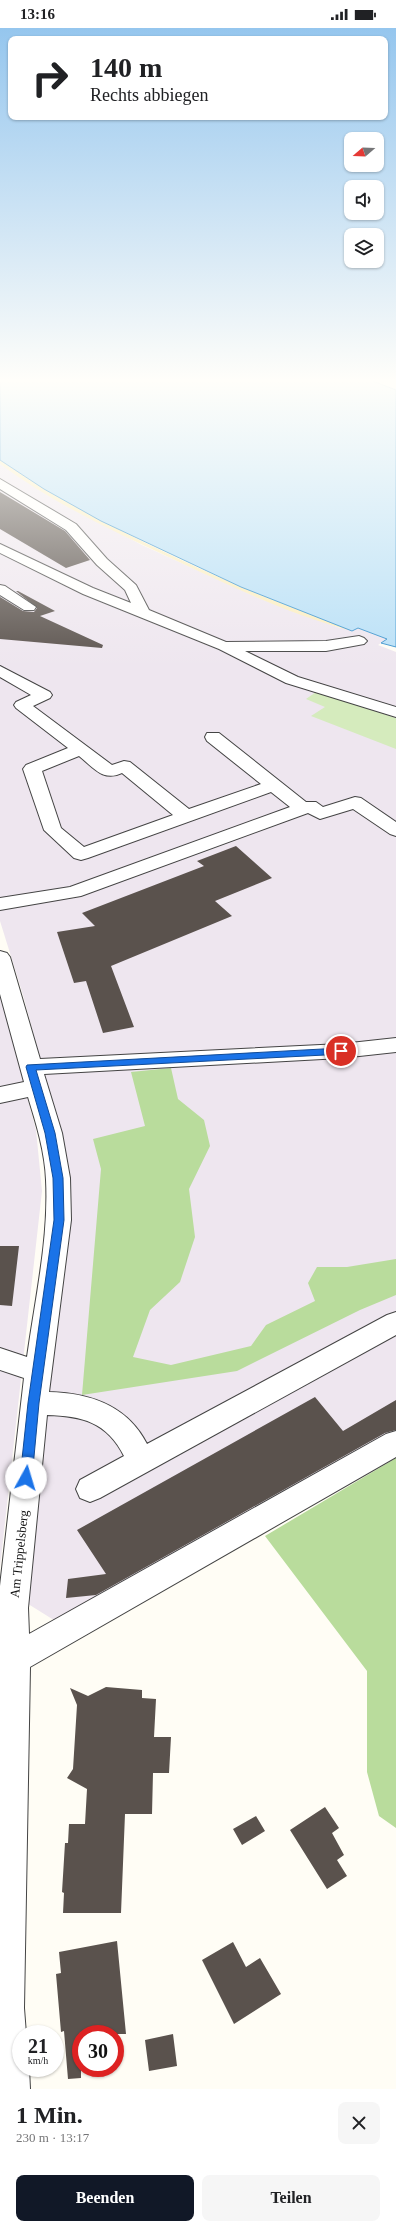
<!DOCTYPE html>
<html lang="de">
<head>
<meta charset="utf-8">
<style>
  :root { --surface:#fff; --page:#f6f6f6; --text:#202124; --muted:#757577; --accent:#111827 }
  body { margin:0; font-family:Georgia,serif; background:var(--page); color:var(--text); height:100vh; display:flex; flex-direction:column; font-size:15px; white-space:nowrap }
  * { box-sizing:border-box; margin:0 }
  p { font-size:13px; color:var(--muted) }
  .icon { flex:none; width:22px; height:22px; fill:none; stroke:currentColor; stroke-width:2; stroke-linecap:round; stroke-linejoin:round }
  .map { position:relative; height:2061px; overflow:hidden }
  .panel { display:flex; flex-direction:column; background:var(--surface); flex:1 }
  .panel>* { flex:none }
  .banner { position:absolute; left:8px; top:8px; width:380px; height:84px; border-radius:8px; box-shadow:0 1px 3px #0004; background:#fff; color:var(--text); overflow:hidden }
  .needle { width:26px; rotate:251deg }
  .tools { position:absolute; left:344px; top:104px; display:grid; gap:8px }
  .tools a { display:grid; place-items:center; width:40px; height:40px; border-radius:8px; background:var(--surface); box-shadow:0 1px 3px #0004; font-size:20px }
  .speed { position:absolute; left:12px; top:1997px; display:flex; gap:8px; font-size:20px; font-weight:700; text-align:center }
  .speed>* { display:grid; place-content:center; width:52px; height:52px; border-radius:50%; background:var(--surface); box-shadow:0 1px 3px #0004; line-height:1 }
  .speed small { font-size:10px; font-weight:400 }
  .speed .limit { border:6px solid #d22; background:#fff; color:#111 }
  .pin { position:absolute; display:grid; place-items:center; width:34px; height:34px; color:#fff; margin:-17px; border:2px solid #fff; border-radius:50%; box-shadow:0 1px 4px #0007 }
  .me { position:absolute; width:44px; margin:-22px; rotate:6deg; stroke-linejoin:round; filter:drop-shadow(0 0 3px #0008) }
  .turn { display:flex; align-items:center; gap:14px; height:84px; padding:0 16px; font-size:18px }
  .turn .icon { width:52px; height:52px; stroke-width:2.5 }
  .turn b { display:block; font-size:28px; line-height:34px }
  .round { display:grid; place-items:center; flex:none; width:42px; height:42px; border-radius:8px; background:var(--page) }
  .overview { display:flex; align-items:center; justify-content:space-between; height:68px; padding:0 16px }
  h1 { font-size:24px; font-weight:800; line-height:30px }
  .button { display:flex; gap:8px; margin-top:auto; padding:8px 16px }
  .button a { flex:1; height:46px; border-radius:8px; background:var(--accent); color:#fff; font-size:16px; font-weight:800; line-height:46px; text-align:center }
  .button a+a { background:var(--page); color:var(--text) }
  .status { display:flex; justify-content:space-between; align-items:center; height:28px; padding:0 20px; background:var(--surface); direction:ltr }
  .status svg { height:11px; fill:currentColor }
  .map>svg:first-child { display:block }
</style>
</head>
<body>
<div class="status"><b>13:16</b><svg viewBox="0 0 49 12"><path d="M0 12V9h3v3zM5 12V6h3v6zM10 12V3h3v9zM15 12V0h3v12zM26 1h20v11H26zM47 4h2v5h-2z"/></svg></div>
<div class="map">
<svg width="396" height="2061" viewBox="0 0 396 2061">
  <rect width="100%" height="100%" fill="#fffdf5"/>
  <!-- industrial -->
  <path fill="#eee6ef" d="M0,436l46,30 96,51 119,54 79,29h18l29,11 -9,6 18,7v795l-331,180 -40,-25 40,-452 -42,-155 -23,-74z
    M0,966l36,136 6,61 -42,376z"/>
  <!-- green -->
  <path fill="#d5ebbd" d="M316,664l80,26v31l-85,-33 14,-9 -19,-8z"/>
  <!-- forest -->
  <path fill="#b9dc9c" d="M171,1040l7,31 26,21 6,26 -21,43 6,48 -15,45 -30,28 -17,47 38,8 80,-19 15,-21 49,-24 -7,-18 9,-16h30l49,-8v36l-36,15 -123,61 -155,24 19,-226 -8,-30 52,-13 -14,-54z
    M396,1430v370l-17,-12 -12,-44v-101l-102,-135z"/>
  <!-- sand -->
  <path fill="#fbeec1" d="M0,432c77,51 158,91 242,127 36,16 74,28 110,44 -61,-16 -120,-44 -177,-71 -60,-28 -121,-56 -175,-96z"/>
  <!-- water -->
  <path fill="#b9e0f7" stroke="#3f96cf" d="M0,352h370l26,10v257l-15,-4 6,-4 -29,-11 -6,3 -111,-44 -140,-66 -57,-32 -44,-29z"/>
  <!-- building -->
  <path fill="#5a524d" d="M0,464l65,39 25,29 -24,8 -66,-39z
    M16,563h2l37,20 -15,5 63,29 -1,3 -102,-9v-42l23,14 11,1 3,-4z
    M236,818l36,32 -57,23 17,15 -121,50 23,61 -31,6 -17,-52 -12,2 -17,-51 38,-6 -13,-13 122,-47 -7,-5z
    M0,1218h19l-7,60 -12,-1z
    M315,1369l28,34 53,-31v30l-11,3 -289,162 -30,3 2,-19 38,-5 -29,-44z
    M106,1659l36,3v8l14,1 -2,38h17l-2,36h-16l-1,41h-27l-4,99h-58l1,-20 -2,-1 3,-49h3l1,-19h16l2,-35 -20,-11 6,-9 4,-64 -7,-17 18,8z
    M325,1779l14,21 -7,5 12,22 -7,5 10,16 -20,13 -37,-59z
    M256,1788l9,15 -23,14 -9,-16z
    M117,1913l9,93h-45v44l-13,1 -4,-48 -3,1 -5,-58 5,-1 -2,-21z
    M233,1914l13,25 14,-9 21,36 -47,30 -32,-64z
    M173,2006l4,32 -28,5 -4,-31z"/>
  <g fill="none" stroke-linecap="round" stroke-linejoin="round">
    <!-- minor casing -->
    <g stroke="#444" stroke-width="2">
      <path id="minor" d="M0,451l76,45 31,35 29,26 13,25 77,32 100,-1 33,-5 5,2 3,3 -3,3 -38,7h-81l53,26 98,30v10l-110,-34 -67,-34 -136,-55 -83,-41v-9l93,44 38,15 -6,-13 -28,-25 -31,-35 -66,-41z
        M0,557l5,1 31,21 -2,3h-10l-24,-15z
        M0,638l50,26 2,3 -2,3 -17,8 79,59 12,-4 6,1 59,47 72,-25 -54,-43 -2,-4 2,-4h12l87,69h10l7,5 32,-10 6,1 35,24v14l-6,-2 -37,-25 -33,10 -12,-6 -227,83 -81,14v-12l70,-11 220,-80 -19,-15 -183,66 -7,2 -7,-2 -30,-28 -21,-61 3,-4 42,-17 -52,-40 -2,-3 2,-3 15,-7 -31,-18zM79,728c15,12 24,26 43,17l51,42 -89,32 -23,-19 -19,-57z
        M0,923l7,2 3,4 30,102 301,-15 55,-6v14l-55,6 -297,16 18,59 8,45 1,42 -22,172c41,1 78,13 98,52l240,-129 9,-3v23l-296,163 -10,4 -10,-4 -4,-9 4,-9 44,-24c-17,-34 -42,-40 -77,-41l-19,193 1,26 357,-200 10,-3v26l-366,210 -6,341 2,26h-5v34h8l1,21h-30v-503l24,-208 -24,-8v-22l27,9c8,-58 22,-118 19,-177 -1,-28 -10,-57 -18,-83l-28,6v-16l24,-5 -24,-88z"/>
    </g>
    <!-- minor -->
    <use href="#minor" fill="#fff" fill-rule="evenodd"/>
  </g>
  <!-- sky -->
  <linearGradient id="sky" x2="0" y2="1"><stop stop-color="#95c6ee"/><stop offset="0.55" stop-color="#fffefa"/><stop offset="1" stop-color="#fffefa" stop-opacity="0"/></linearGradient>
  <rect width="396" height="641" fill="url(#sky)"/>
  <!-- route -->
  <path fill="#1a73e8" stroke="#114b97" d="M341,1020l3,1v5l-308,16 19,63 8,45 1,42 -25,183 -7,75 -2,4h-8l-2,-4 8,-75 26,-183 -1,-42 -8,-45 -19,-66 1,-2z"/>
  <g text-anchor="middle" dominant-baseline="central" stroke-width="4" stroke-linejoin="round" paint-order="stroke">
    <!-- near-street labels -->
    <g font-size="13" fill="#111" stroke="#fff">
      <text transform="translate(19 1526) rotate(-84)">Am Trippelsberg</text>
    </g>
  </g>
</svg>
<div class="tools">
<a><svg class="needle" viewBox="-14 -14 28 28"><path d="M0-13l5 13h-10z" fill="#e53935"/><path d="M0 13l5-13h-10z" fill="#757577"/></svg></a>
<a><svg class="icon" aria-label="sound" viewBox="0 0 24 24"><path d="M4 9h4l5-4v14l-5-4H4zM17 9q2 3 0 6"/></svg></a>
<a><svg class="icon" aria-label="layers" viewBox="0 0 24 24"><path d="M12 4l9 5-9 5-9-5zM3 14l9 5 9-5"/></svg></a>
</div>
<div class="speed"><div>21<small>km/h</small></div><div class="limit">30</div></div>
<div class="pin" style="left:341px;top:1023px;background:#d93025"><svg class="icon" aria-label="arrive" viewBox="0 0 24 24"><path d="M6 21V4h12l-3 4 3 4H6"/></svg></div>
<svg class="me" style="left:26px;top:1450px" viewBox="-20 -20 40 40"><circle r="19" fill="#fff"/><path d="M0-13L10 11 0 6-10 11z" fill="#1a73e8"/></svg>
<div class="banner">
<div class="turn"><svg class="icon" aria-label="right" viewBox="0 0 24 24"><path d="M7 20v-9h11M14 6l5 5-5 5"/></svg><div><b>140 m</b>Rechts abbiegen</div></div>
</div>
</div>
<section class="panel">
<div class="overview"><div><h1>1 Min.</h1><p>230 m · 13:17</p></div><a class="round"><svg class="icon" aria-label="close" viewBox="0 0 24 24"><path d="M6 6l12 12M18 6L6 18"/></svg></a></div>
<div class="button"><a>Beenden</a><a>Teilen</a></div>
</section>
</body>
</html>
